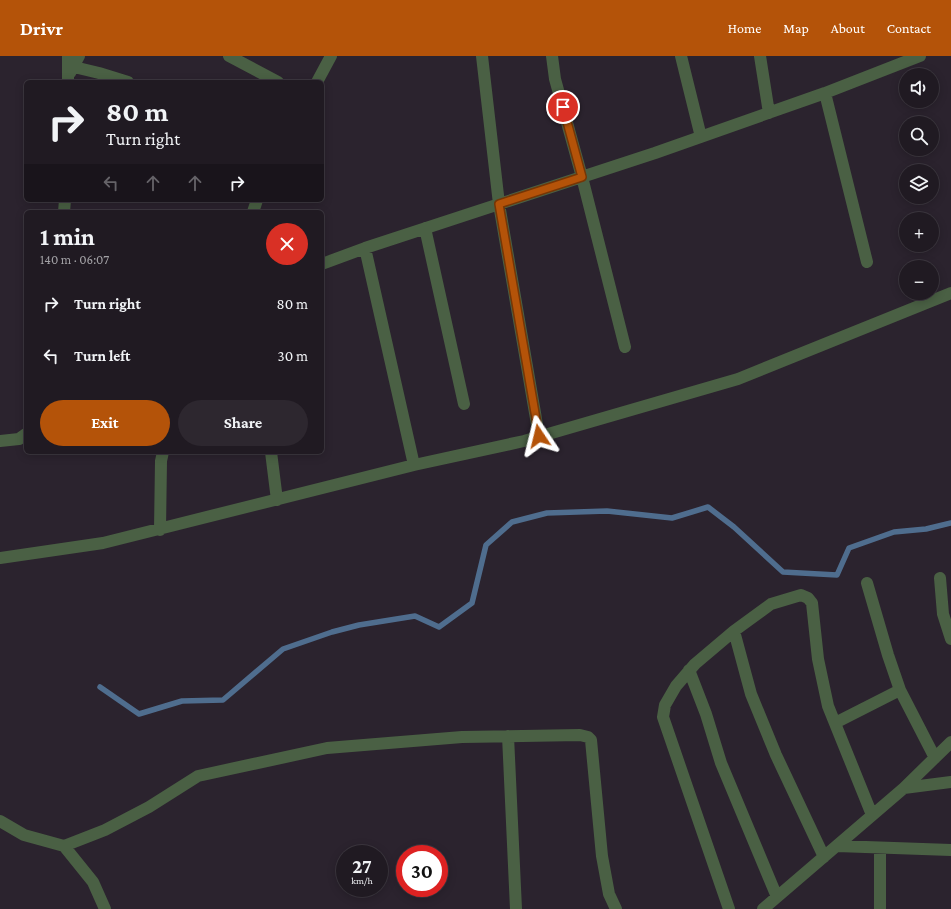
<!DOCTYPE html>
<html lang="en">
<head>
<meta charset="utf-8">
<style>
  :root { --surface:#201a22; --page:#2d272f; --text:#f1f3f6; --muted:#a2a1a5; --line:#3d3840; --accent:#b45309 }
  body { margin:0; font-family:"Crimson Pro",serif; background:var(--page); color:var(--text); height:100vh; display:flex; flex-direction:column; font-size:15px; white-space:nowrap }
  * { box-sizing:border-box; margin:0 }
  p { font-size:13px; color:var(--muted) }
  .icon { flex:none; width:22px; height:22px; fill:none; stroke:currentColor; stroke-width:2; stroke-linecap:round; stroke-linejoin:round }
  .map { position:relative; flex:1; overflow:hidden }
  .sheet { position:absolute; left:24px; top:154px; width:300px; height:244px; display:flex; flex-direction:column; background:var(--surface); border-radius:6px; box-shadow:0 2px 10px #0003,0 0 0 1px var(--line) }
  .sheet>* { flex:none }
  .banner { position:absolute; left:24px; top:24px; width:300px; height:122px; border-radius:6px; box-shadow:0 2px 10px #0003,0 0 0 1px var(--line); background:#201a22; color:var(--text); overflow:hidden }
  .fabs { position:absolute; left:899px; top:12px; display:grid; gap:8px }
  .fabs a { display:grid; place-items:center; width:40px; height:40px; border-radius:50%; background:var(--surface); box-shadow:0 2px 10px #0003,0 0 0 1px var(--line); font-size:20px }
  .speed { position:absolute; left:336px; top:789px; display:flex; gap:8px; font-size:20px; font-weight:700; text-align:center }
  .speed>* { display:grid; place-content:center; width:52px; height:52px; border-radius:50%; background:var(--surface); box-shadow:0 2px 10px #0003,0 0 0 1px var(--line); line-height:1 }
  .speed small { font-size:10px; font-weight:400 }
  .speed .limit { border:6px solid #d22; background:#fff; color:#111 }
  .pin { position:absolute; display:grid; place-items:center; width:34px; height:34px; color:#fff; margin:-17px; border:2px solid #fff; border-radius:50%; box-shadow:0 1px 4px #0007 }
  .me { position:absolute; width:44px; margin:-22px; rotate:350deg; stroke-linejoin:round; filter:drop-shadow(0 0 3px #0008) }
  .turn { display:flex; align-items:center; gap:14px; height:84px; padding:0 16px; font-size:18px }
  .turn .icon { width:52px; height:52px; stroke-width:2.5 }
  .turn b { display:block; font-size:28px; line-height:34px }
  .lanes { display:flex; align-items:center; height:38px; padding:0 16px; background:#0003; justify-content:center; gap:20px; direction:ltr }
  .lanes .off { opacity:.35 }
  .round { display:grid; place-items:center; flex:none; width:42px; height:42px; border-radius:21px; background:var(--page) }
  .headline { display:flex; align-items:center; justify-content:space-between; height:68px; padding:0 16px }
  h1 { font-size:24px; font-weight:700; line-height:30px }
  .button { display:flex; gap:8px; margin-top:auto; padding:8px 16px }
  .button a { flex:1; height:46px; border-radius:24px; background:var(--accent); color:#fff; font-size:16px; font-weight:700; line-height:46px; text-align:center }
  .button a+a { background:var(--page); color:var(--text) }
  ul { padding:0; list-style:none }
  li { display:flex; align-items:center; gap:12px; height:52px; padding:0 16px }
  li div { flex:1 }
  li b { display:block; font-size:15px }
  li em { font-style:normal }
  header { display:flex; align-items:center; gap:24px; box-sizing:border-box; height:56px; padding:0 20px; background:var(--accent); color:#fff }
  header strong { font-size:19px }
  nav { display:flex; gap:22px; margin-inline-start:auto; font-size:14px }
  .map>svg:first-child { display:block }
</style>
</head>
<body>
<header>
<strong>Drivr</strong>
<nav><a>Home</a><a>Map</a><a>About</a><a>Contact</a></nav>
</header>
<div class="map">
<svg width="951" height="853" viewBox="0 0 951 853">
  <rect width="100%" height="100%" fill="#2b232e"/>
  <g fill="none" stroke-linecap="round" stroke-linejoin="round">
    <!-- stream -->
    <path stroke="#4f6d8e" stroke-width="5.5" d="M100,631l39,27 43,-13 41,-1 60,-51 49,-17 27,-7 56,-9 24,11 33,-24 14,-58 26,-23 35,-9 60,-2 65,7 36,-11 26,20 49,45 54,3 12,-27 45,-16 32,-3 25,-6"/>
    <!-- minor -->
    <path stroke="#4a6044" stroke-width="12" d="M68,0v26
      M229,0l49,26
      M482,0l17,148 40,232
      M552,0l3,23 27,98 43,170
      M681,0l20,81
      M760,0l9,57
      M74,11l25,6 29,9
      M70,17l9,-17
      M317,26l14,-26
      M825,37l42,169
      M64,156l1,-12
      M253,156l4,-12
      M425,172l39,176
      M365,192l49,217
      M322,208l43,-16 290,-95 170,-60 95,-37
      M0,385l19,-2 7,-5
      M271,396l6,48
      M160,474l1,-69 2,-9
      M0,502l103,-15 311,-78 110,-24 214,-62 213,-86
      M940,522l3,36 8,25
      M867,527l21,72 12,35 35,68
      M734,575l17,63 25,61 48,102
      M689,614l17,44 15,49 56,134
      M835,667l65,-33
      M508,680l8,173
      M904,732l47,-6
      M0,765l24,14 40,11 29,36 12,27
      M64,790l41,-16 44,-23 49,-31 129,-28 135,-11 118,-2 8,2 3,3 11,116 7,38 7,15
      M837,790l114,4
      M729,853l-66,-192 2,-12 11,-19 19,-22 39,-33 37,-27 30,-9 7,3 4,5 6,56 10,47 44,109
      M763,853l141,-121 47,-46
      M880,853v-61"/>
  </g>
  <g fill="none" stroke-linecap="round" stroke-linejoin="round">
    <!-- route casing -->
    <g stroke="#753606" stroke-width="10">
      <path id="route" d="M539,380l-40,-232 83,-27 -19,-70"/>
    </g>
    <!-- route -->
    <use href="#route" stroke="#b45309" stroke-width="7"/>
  </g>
</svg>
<div class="fabs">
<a><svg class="icon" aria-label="sound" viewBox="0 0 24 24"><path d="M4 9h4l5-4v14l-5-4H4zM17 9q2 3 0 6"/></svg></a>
<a><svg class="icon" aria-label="search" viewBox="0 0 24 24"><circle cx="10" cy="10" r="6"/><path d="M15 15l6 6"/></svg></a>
<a><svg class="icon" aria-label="layers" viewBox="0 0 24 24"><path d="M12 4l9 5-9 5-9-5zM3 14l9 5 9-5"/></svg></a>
<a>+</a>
<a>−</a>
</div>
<div class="speed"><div>27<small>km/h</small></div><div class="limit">30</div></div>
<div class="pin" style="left:563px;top:51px;background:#d93025"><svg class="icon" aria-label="arrive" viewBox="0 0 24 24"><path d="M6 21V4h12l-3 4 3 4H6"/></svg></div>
<svg class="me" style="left:539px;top:380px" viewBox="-20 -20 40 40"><path d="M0-17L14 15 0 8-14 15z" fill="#b45309" stroke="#fff" stroke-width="4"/></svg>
<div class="banner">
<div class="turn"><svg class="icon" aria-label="right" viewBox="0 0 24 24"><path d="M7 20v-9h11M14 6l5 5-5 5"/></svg><div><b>80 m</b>Turn right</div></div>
<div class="lanes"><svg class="icon off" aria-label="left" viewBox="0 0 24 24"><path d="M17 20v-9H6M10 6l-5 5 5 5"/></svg><svg class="icon off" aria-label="ahead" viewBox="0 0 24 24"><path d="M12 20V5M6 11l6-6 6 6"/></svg><svg class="icon off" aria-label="ahead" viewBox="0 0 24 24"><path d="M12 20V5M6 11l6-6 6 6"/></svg><svg class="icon" aria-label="right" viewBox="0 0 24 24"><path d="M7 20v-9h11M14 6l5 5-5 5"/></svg></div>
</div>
<section class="sheet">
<div class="headline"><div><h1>1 min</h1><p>140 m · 06:07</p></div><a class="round" style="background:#d93025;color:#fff"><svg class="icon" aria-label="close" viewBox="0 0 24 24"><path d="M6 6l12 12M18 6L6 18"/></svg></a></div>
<ul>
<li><svg class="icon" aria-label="right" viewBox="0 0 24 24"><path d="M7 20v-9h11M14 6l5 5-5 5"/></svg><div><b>Turn right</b></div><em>80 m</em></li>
<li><svg class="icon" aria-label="left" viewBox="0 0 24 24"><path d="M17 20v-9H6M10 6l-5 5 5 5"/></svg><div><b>Turn left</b></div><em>30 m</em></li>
</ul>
<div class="button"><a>Exit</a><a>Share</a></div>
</section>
</div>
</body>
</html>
